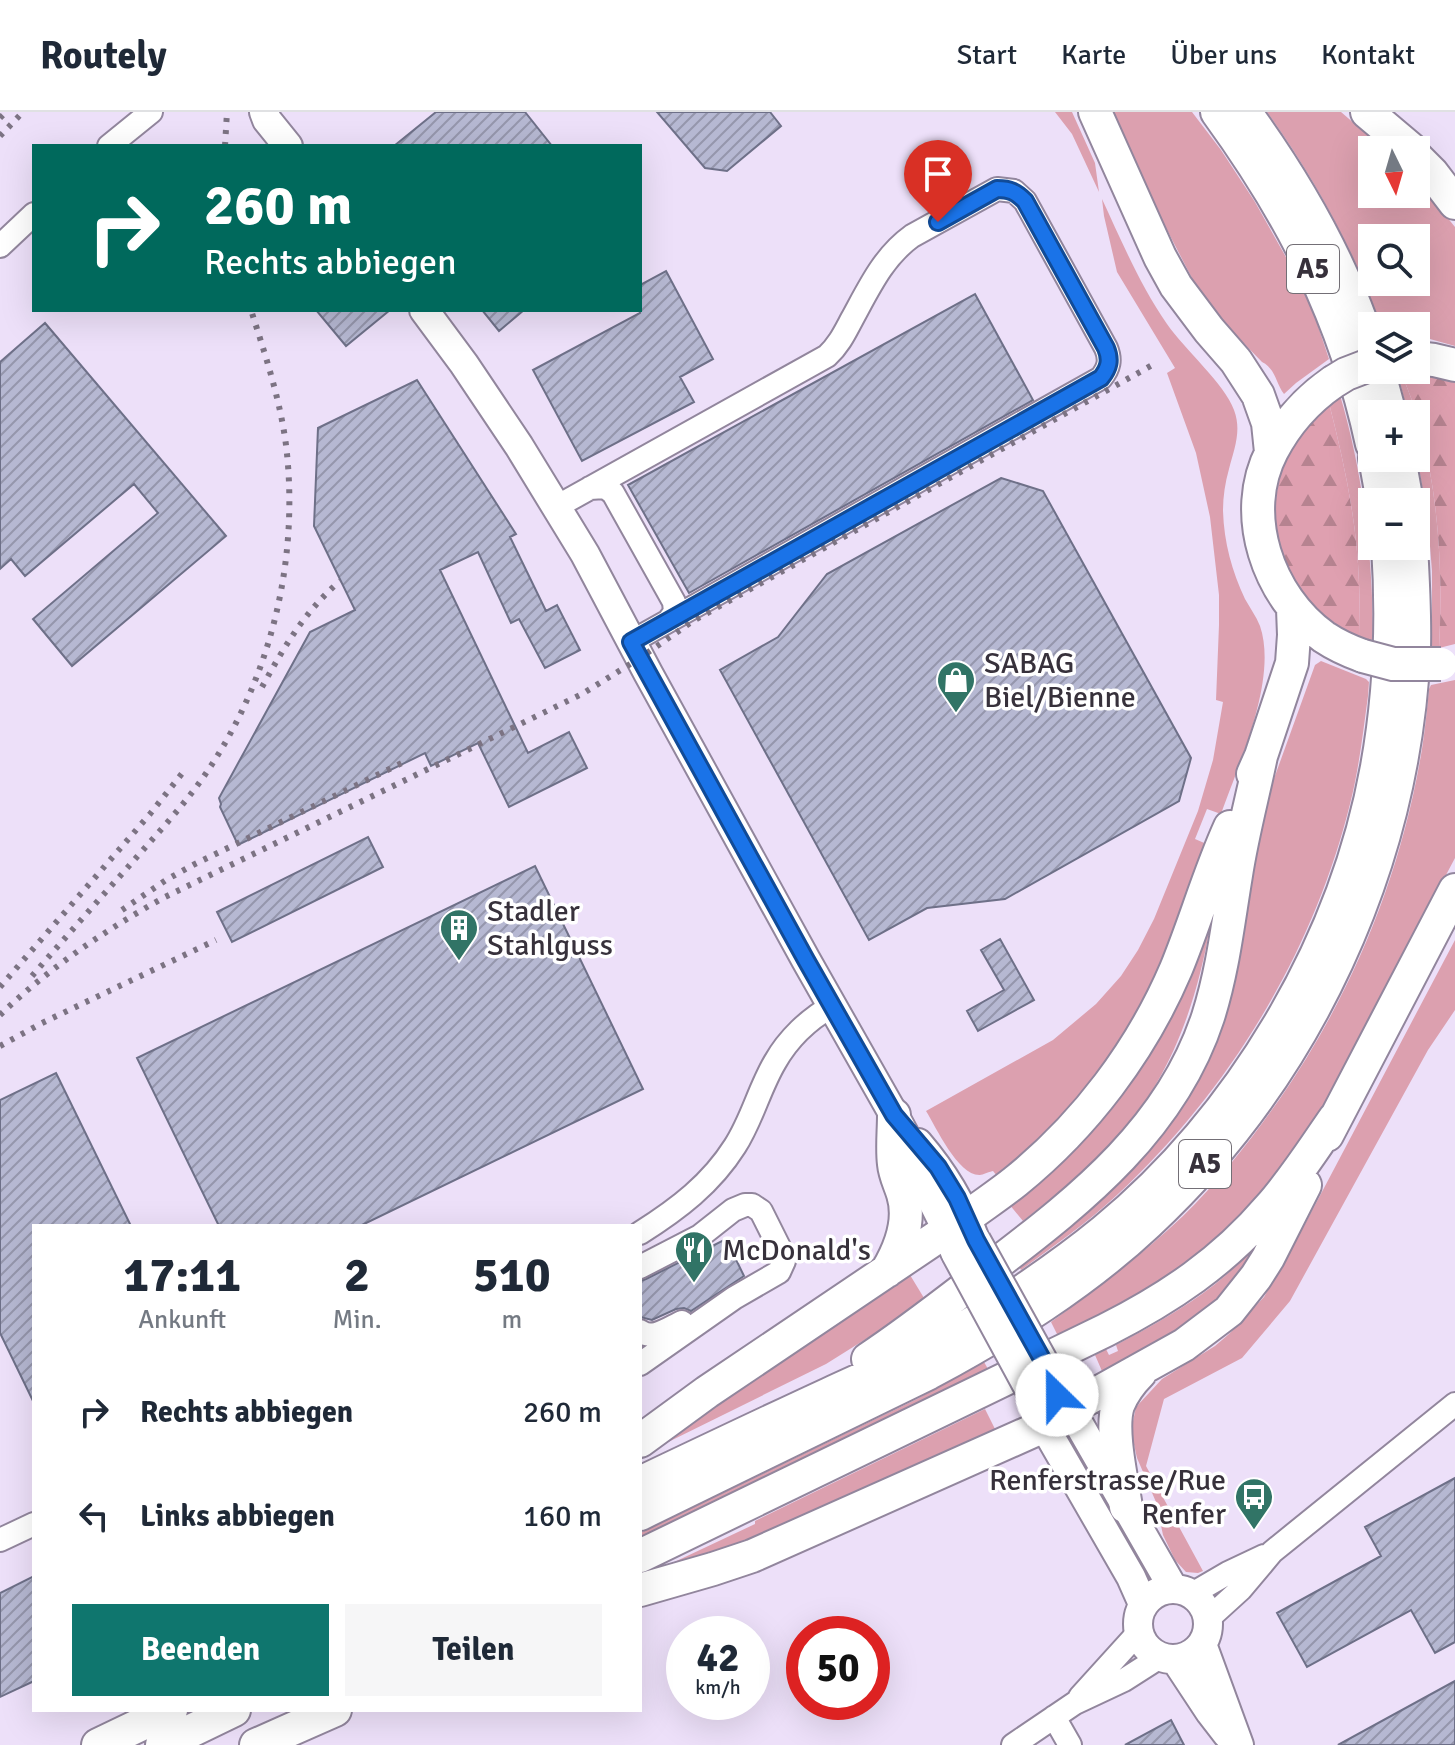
<!DOCTYPE html>
<html lang="de">
<head>
<meta charset="utf-8">
<style>
  :root { --surface:#fff; --page:#f6f6f7; --text:#1f2937; --muted:#747a83; --line:#e0e1e3; --accent:#0f766e }
  body { margin:0; font-family:Signika,sans-serif; background:var(--page); color:var(--text); height:100vh; display:flex; flex-direction:column; font-size:30px; white-space:nowrap }
  * { box-sizing:border-box; margin:0 }
  p { font-size:26px; color:var(--muted) }
  .icon { flex:none; width:44px; height:44px; fill:none; stroke:currentColor; stroke-width:2; stroke-linecap:round; stroke-linejoin:round }
  .map { position:relative; flex:1; overflow:hidden }
  .details { position:absolute; left:32px; top:1112px; width:610px; height:488px; display:flex; flex-direction:column; background:var(--surface); border-radius:0px; box-shadow:0 8px 32px #0002 }
  .details>* { flex:none }
  .banner { position:absolute; left:32px; top:32px; width:610px; height:168px; border-radius:0px; box-shadow:0 8px 32px #0002; background:#00695c; color:#fff; overflow:hidden }
  .needle { width:52px; rotate:175deg }
  .fabs { position:absolute; left:1358px; top:24px; display:grid; gap:16px }
  .fabs a { display:grid; place-items:center; width:72px; height:72px; border-radius:0px; background:var(--surface); box-shadow:0 8px 32px #0002; font-size:40px }
  .speed { position:absolute; left:666px; top:1504px; display:flex; gap:16px; font-size:40px; font-weight:700; text-align:center }
  .speed>* { display:grid; place-content:center; width:104px; height:104px; border-radius:50%; background:var(--surface); box-shadow:0 8px 32px #0002; line-height:1 }
  .speed small { font-size:20px; font-weight:400 }
  .speed .limit { border:12px solid #d22; background:#fff; color:#111 }
  .pin { position:absolute; display:grid; place-items:center; width:68px; height:68px; color:#fff; margin:-82px -34px; border-radius:50% 50% 50% 0; rotate:-45deg; box-shadow:0 0 8px #0007 }
  .pin .icon { rotate:45deg }
  .me { position:absolute; width:88px; margin:-44px; rotate:337deg; stroke-linejoin:round; filter:drop-shadow(0 0 6px #0008) }
  .turn { display:flex; align-items:center; gap:28px; height:168px; padding:0 40px; font-size:36px }
  .turn .icon { width:104px; height:104px; stroke-width:2.5 }
  .turn b { display:block; font-size:56px; line-height:68px }
  .eta { display:flex; justify-content:space-evenly; align-items:center; height:136px; text-align:center }
  .eta b { font-size:48px; font-weight:800; line-height:56px }
  .action { display:flex; gap:16px; margin-top:auto; padding:16px 40px }
  .action a { flex:1; height:92px; border-radius:0px; background:var(--accent); color:#fff; font-size:32px; font-weight:800; line-height:92px; text-align:center }
  .action a+a { background:var(--page); color:var(--text) }
  ul { padding:0; list-style:none }
  li { display:flex; align-items:center; gap:24px; height:104px; padding:0 40px }
  li div { flex:1 }
  li b { display:block; font-size:30px }
  li em { font-style:normal }
  header { display:flex; align-items:center; gap:48px; box-sizing:border-box; height:112px; padding:0 40px; background:var(--surface); border-bottom:2px solid var(--line) }
  header strong { font-size:38px }
  nav { display:flex; gap:44px; margin-inline-start:auto; font-size:28px }
  .map>svg:first-child { display:block }
</style>
</head>
<body>
<header>
<strong>Routely</strong>
<nav><a>Start</a><a>Karte</a><a>Über uns</a><a>Kontakt</a></nav>
</header>
<div class="map">
<svg width="1455" height="1633" viewBox="0 0 1455 1633">
  <defs>
    <pattern id="forest-firs" width="22" height="20" patternUnits="userSpaceOnUse" patternTransform="scale(2)"><rect width="22" height="20" fill="#dfa0b0"/><path d="M5 1l3.5 6h-7zM16 11l3.5 6h-7z" fill="#b68390"/></pattern>
    <pattern id="building-hatch" width="6" height="6" patternUnits="userSpaceOnUse" patternTransform="scale(2)"><rect width="6" height="6" fill="#b6b8d2"/><path d="M-1 1l2-2M0 6l6-6M5 7l2-2" fill="none" stroke="#9596ac"/></pattern>
  </defs>
  <rect width="100%" height="100%" fill="#ede0f9"/>
  <!-- green -->
  <path fill="#dca0af" fill-rule="evenodd" d="M1055,0h17l23,51 4,29 -27,-58z
    M1106,0h86l29,38 34,52 32,57 26,52 16,48 -33,24 -12,11c-8,-10 -8,-25 -22,-32l-34,-35 -33,-43z
    M1267,0h74l44,38h-13v44h44v-15l39,48v119l-25,-7 -14,-1v-12h-35c-27,-76 -67,-149 -114,-214zM1372,126h44v44h-44z
    M1102,87c20,43 38,86 65,125 18,26 57,59 67,86 8,21 0,39 -5,59 -4,14 -6,28 -6,42 1,32 9,60 22,88 5,9 11,17 15,27 18,53 -21,137 -39,188l-14,-5 -12,30 14,6 -54,134 -41,75 -55,70 -62,52 -4,-5c-2,0 -11,4 -13,4 -22,1 -44,-48 -54,-64l127,-71 43,-36 25,-28 17,-26 16,-31 44,-108 15,-51 10,-58 -7,-2 3,-75v-30l-9,-78 -14,-64 -29,-80 8,-5 -58,-96 -13,-56z
    M1402,262c6,17 14,34 18,52 19,72 23,148 19,222l-7,1v-78l-4,-50 -12,-71v-36h-8l-10,-39z
    M1340,283c24,82 33,164 33,249l-14,-5c0,-19 1,-38 0,-56 -2,-62 -15,-121 -30,-180z
    M1321,549l45,18 3,3 -1,14c-5,36 -9,73 -18,108 -37,149 -121,287 -233,391 -30,28 -63,51 -96,75l-5,-10 142,-132 96,-294 61,-169z
    M1455,568v178l-154,290 -77,95 -163,99 -10,-20c45,-33 90,-66 132,-106 36,-35 67,-75 96,-116 73,-105 122,-224 143,-351 3,-19 5,-40 7,-60l2,-4z
    M1207,808l4,2c-15,84 -40,157 -99,222 -27,29 -59,53 -89,77l-14,-17z
    M1455,828v70l-27,40 -138,251 -48,57 -78,41 -18,67 57,105 -5,2 -12,-1 -11,-12 -12,-25 -7,-33 -19,-44 -6,-27 5,-24 26,-28 53,-33 14,-12 35,-37 41,-73z
    M1257,1134l-25,49 -127,83 -10,-23 11,-6 3,6 9,-4 -2,-6c34,-18 67,-36 98,-60 15,-12 29,-26 43,-39z
    M907,1158l17,28 -31,24 -67,42 -170,84z
    M984,1250l8,14 -352,169v-12l279,-135z
    M985,1297l12,24 -214,96 -60,21 -55,15 87,-41v-3z"/>
  <!-- forest -->
  <path fill="url(#forest-firs)" d="M1402,262h18l35,6v264l-16,4c4,-74 0,-150 -19,-222 -4,-18 -12,-35 -18,-52z
    M1329,291c15,59 28,118 30,180 1,18 0,37 0,56 -16,-9 -32,-18 -45,-32 -50,-49 -50,-129 -8,-182 7,-8 15,-15 23,-22z"/>
  <!-- building -->
  <path fill="url(#building-hatch)" stroke="#6e7088" stroke-width="2" d="M436,0h89l27,34h-158z
    M657,0h113l11,14 -54,45 -22,-3z
    M666,159l47,88 -33,18 14,25 -112,59 -49,-91 107,-57v-28z
    M975,182l58,106 -344,193 -61,-108z
    M316,198h74l-44,36z
    M482,198h42l-25,21z
    M45,211l181,213 -154,130 -39,-47 125,-106 -24,-29 -109,92 -14,-17 -11,10v-207z
    M417,268l99,154 -6,3 36,74 11,-6 23,45 -35,18 -26,-49 -8,4 -33,-71 -38,18 88,183 41,-21 18,36 -78,39 -31,-64 -47,23 -6,-13 -187,92 -18,-38 1,-3 -2,-6 91,-166 45,-22 -41,-84 4,-98z
    M1001,366l42,13 148,267 -12,43 -174,98 -78,9 -58,32 -149,-270 58,-33 49,-63z
    M368,725l15,30 -151,75 -15,-30z
    M535,754l108,223 -283,137h-141l-82,-168z
    M1000,827l34,61 -56,31 -11,-20 37,-21 -23,-40z
    M56,961l75,153h-97v177l-34,-70v-233z
    M726,1127l18,37 -53,35 -7,-3 -8,1 -24,11 -12,-3v-36l6,-2z
    M1455,1366v164l-20,11 -24,-43 -104,57 -30,-54 104,-57 -16,-29z
    M34,1464v105l-34,16v-104z
    M1455,1569v64h-117z
    M1171,1608l13,25h-59z"/>
  <g fill="none" stroke-linecap="round" stroke-linejoin="round">
    <!-- minor casing -->
    <g stroke="#92869d" stroke-width="26">
      <path id="minor" d="M109,34l42,-34
        M0,134l34,-32
        M590,376l15,-1 8,6 61,109 1,10 -6,8
        M556,395l271,-151c12,-11 18,-24 25,-37 17,-31 31,-62 60,-83l85,-47 17,2 11,10 81,147c5,12 3,20 -5,30l-470,264
        M640,1121c38,-24 71,-49 95,-87 17,-26 24,-57 40,-84 13,-23 34,-43 57,-56
        M640,1155l60,-31 33,-26 12,-5h7l9,6 22,44 1,6 -5,11 -45,26 -94,66
        M640,1219c12,10 29,-3 42,-9
        M0,1428l34,-16
        M1192,1482l36,-21 36,-17
        M1208,1507l33,-30 31,-37 183,-148
        M1080,1585l58,-64
        M1054,1605l16,28
        M1013,1633l62,-42 49,-23 36,-23"/>
    </g>
    <!-- major casing -->
    <g stroke="#92869d" stroke-width="32">
      <path id="major" d="M264,0l3,8 21,26
        M424,198l40,54 55,82 66,108 63,119 158,287 88,155 14,26 20,51 15,30 12,30
        M918,1031c24,28 43,58 56,94
        M1060,1279l113,197
        M1037,1292l7,22 87,151 12,27
        M1138 1512a35 35 0 1 1 70 0a35 35 0 1 1-70 0Z
        M1202,1532l37,101
        M1175,1547l35,53 17,22"/>
    </g>
    <!-- highway casing -->
    <g stroke="#92869d" stroke-width="36">
      <path id="highway" d="M1095,0l65,145 16,29 33,44 27,31 22,34 10,28 3,29
        M1217,0c75,103 128,206 155,332
        M1245,0c54,74 99,154 127,241
        M1367,0l45,38
        M1416,45l16,16 23,30
        M1416,246l18,2 21,5
        M1378,258l12,44
        M1333,270c-26,18 -46,40 -61,69 -33,63 -4,146 52,186 12,8 25,14 39,19
        M1375,346l8,44
        M1399,346l8,44
        M1253,662l8,-18 31,-93 2,-28 -1,-26
        M1327,1023l128,-245
        M967,1105c16,-12 33,-23 49,-36 69,-56 125,-130 160,-212 19,-46 33,-96 54,-142
        M887,1159c13,-22 24,-51 16,-77 -3,-10 -8,-19 -9,-30 -2,-16 0,-33 0,-49
        M868,1247c44,-29 85,-62 127,-94 88,-67 177,-138 213,-248 15,-47 20,-94 28,-142 6,-40 17,-80 25,-119
        M1069,1297l115,-64 45,-34 27,-34 12,-19 37,-73
        M640,1329l67,-49 239,-161
        M640,1371c63,-30 126,-60 189,-89 45,-21 92,-40 135,-66 48,-29 96,-61 140,-97 138,-114 241,-287 273,-464 13,-72 16,-147 11,-221
        M1126,1395c-4,-27 -16,-77 -8,-102 5,-12 13,-23 22,-32
        M640,1402l289,-141c78,-42 154,-89 219,-150 159,-148 256,-357 266,-574 1,-34 -1,-69 -3,-103
        M640,1444l466,-226c63,-32 117,-68 163,-122 25,-28 45,-60 66,-90
        M640,1478l73,-21 39,-13 292,-130
        M98,1633l73,-35
        M162,1633l72,-35
        M256,1633l79,-35"/>
    </g>
    <!-- minor -->
    <use href="#minor" stroke="#fff" stroke-width="22"/>
    <!-- major -->
    <use href="#major" stroke="#fff" stroke-width="28"/>
    <!-- highway -->
    <use href="#highway" stroke="#fff" stroke-width="32"/>
    <!-- rail -->
    <path stroke="#7c7383" stroke-width="6" stroke-dasharray="4 8" stroke-linecap="butt" d="M0,6l6,-6
      M0,24l23,-24
      M225,34l2,-34
      M262,575c22,-40 43,-76 78,-106
      M122,798l44,-30 27,-15 215,-105
      M32,864c32,-37 64,-73 96,-109 25,-29 52,-57 74,-88 68,-96 98,-218 84,-334 -6,-46 -21,-91 -35,-135
      M0,875l150,-173 34,-43
      M0,903c49,-47 104,-84 163,-117l419,-204 58,-36 53,-37 463,-258
      M0,934l42,-23 174,-83"/>
    <!-- major-bridge casing -->
    <g stroke="#92869d" stroke-width="32" stroke-linecap="butt">
      <path id="major-bridge" d="M976,1128l81,146
        M956,1142l78,144"/>
    </g>
    <!-- highway-bridge casing -->
    <g stroke="#92869d" stroke-width="36" stroke-linecap="butt">
      <path id="highway-bridge" d="M1333,270l13,-8 26,-10
        M1363,544l30,8h48"/>
    </g>
    <!-- major-bridge -->
    <use href="#major-bridge" stroke="#fff" stroke-width="28"/>
    <!-- highway-bridge -->
    <use href="#highway-bridge" stroke="#fff" stroke-width="32"/>
  </g>
  <g fill="none" stroke-linecap="round" stroke-linejoin="round">
    <!-- route casing -->
    <g stroke="#114b97" stroke-width="20">
      <path id="route" d="M938,110l59,-33c13,0 19,3 28,12l81,147c5,12 3,20 -5,30l-470,264 175,318 88,155 44,52 19,31 19,42 81,146v9"/>
    </g>
    <!-- route -->
    <use href="#route" stroke="#1a73e8" stroke-width="14"/>
  </g>
  <!-- icons -->
  <defs>
    <g id="shop-pin" transform="scale(2)"><path d="M0 17L-7.5 6A9.5 9.5 0 1 1 7.5 6Z" fill="#317466" stroke="#fff"/><path d="M-5-2.5h2.3a2.7 3.5 0 0 1 5.4 0H5L5.5 6h-11ZM-1.5-2.5h3a1.5 2.3 0 0 0-3 0Z" fill="#fff"/></g>
    <g id="building-pin" transform="scale(2)"><path d="M0 17L-7.5 6A9.5 9.5 0 1 1 7.5 6Z" fill="#317466" stroke="#fff"/><path d="M-4-6H4V6H1V3H-1V6H-4ZM-2.5-4.3h1.7v1.8h-1.7ZM.8-4.3h1.7v1.8H.8ZM-2.5-1h1.7V.8h-1.7ZM.8-1h1.7V.8H.8Z" fill="#fff"/></g>
    <g id="restaurant-pin" transform="scale(2)"><path d="M0 17L-7.5 6A9.5 9.5 0 1 1 7.5 6Z" fill="#317466" stroke="#fff"/><path d="M-5-6h1v4h1v-4h1v4h1v-4h1v5L-1.5 .5V6h-2V.5L-5-1ZM5-6V6H3V1.5H1.5Q1.5-4 5-6Z" fill="#fff"/></g>
    <g id="bus-pin" transform="scale(2)"><path d="M0 17L-7.5 6A9.5 9.5 0 1 1 7.5 6Z" fill="#317466" stroke="#fff"/><path d="M-5-6H5V4H4V6H2V4H-2V6H-4V4H-5ZM-3.5-4V0h7V-4ZM-3.5 1.2v1.5H-2V1.2ZM2 1.2v1.5H3.5V1.2Z" fill="#fff"/></g>
  </defs>
  <g fill-rule="evenodd">
    <use href="#shop-pin" x="956" y="568"/>
    <use href="#building-pin" x="459" y="816"/>
    <use href="#restaurant-pin" x="694" y="1138"/>
    <use href="#bus-pin" x="1254" y="1385"/>
  </g>
  <g text-anchor="middle" dominant-baseline="central" stroke-width="7" stroke-linejoin="round" paint-order="stroke">
    <!-- shield labels -->
    <g fill="#fff" stroke="#736f76" stroke-width="2">
      <rect x="1287" y="133" width="52" height="48" rx="6"/>
      <rect x="1179" y="1028" width="52" height="48" rx="6"/>
    </g>
    <g font-size="28" font-weight="bold" fill="#37313b">
      <text x="1313" y="157">A5</text>
      <text x="1205" y="1052">A5</text>
    </g>
    <!-- poi labels -->
    <g font-size="30" fill="#37313b" stroke="#fff" text-anchor="start">
      <text x="984" y="551">SABAG<tspan x="984" dy="34">Biel/Bienne</tspan></text>
      <text x="487" y="799">Stadler<tspan x="487" dy="34">Stahlguss</tspan></text>
      <text x="722" y="1138">McDonald's</text>
      <text x="1226" y="1368" text-anchor="end">Renferstrasse/Rue<tspan x="1226" dy="34">Renfer</tspan></text>
    </g>
  </g>
</svg>
<div class="fabs">
<a><svg class="needle" viewBox="-14 -14 28 28"><path d="M0-13l5 13h-10z" fill="#e53935"/><path d="M0 13l5-13h-10z" fill="#747a83"/></svg></a>
<a><svg class="icon" aria-label="search" viewBox="0 0 24 24"><circle cx="10" cy="10" r="6"/><path d="M15 15l6 6"/></svg></a>
<a><svg class="icon" aria-label="layers" viewBox="0 0 24 24"><path d="M12 4l9 5-9 5-9-5zM3 14l9 5 9-5"/></svg></a>
<a>+</a>
<a>−</a>
</div>
<div class="speed"><div>42<small>km/h</small></div><div class="limit">50</div></div>
<div class="pin" style="left:938px;top:110px;background:#d93025"><svg class="icon" aria-label="arrive" viewBox="0 0 24 24"><path d="M6 21V4h12l-3 4 3 4H6"/></svg></div>
<svg class="me" style="left:1057px;top:1283px" viewBox="-20 -20 40 40"><circle r="19" fill="#fff"/><path d="M0-13L10 11 0 6-10 11z" fill="#1a73e8"/></svg>
<div class="banner">
<div class="turn"><svg class="icon" aria-label="right" viewBox="0 0 24 24"><path d="M7 20v-9h11M14 6l5 5-5 5"/></svg><div><b>260 m</b>Rechts abbiegen</div></div>
</div>
<section class="details">
<div class="eta">
<div><b>17:11</b><p>Ankunft</p></div>
<div><b>2</b><p>Min.</p></div>
<div><b>510</b><p>m</p></div>
</div>
<ul>
<li><svg class="icon" aria-label="right" viewBox="0 0 24 24"><path d="M7 20v-9h11M14 6l5 5-5 5"/></svg><div><b>Rechts abbiegen</b></div><em>260 m</em></li>
<li><svg class="icon" aria-label="left" viewBox="0 0 24 24"><path d="M17 20v-9H6M10 6l-5 5 5 5"/></svg><div><b>Links abbiegen</b></div><em>160 m</em></li>
</ul>
<div class="action"><a>Beenden</a><a>Teilen</a></div>
</section>
</div>
</body>
</html>
